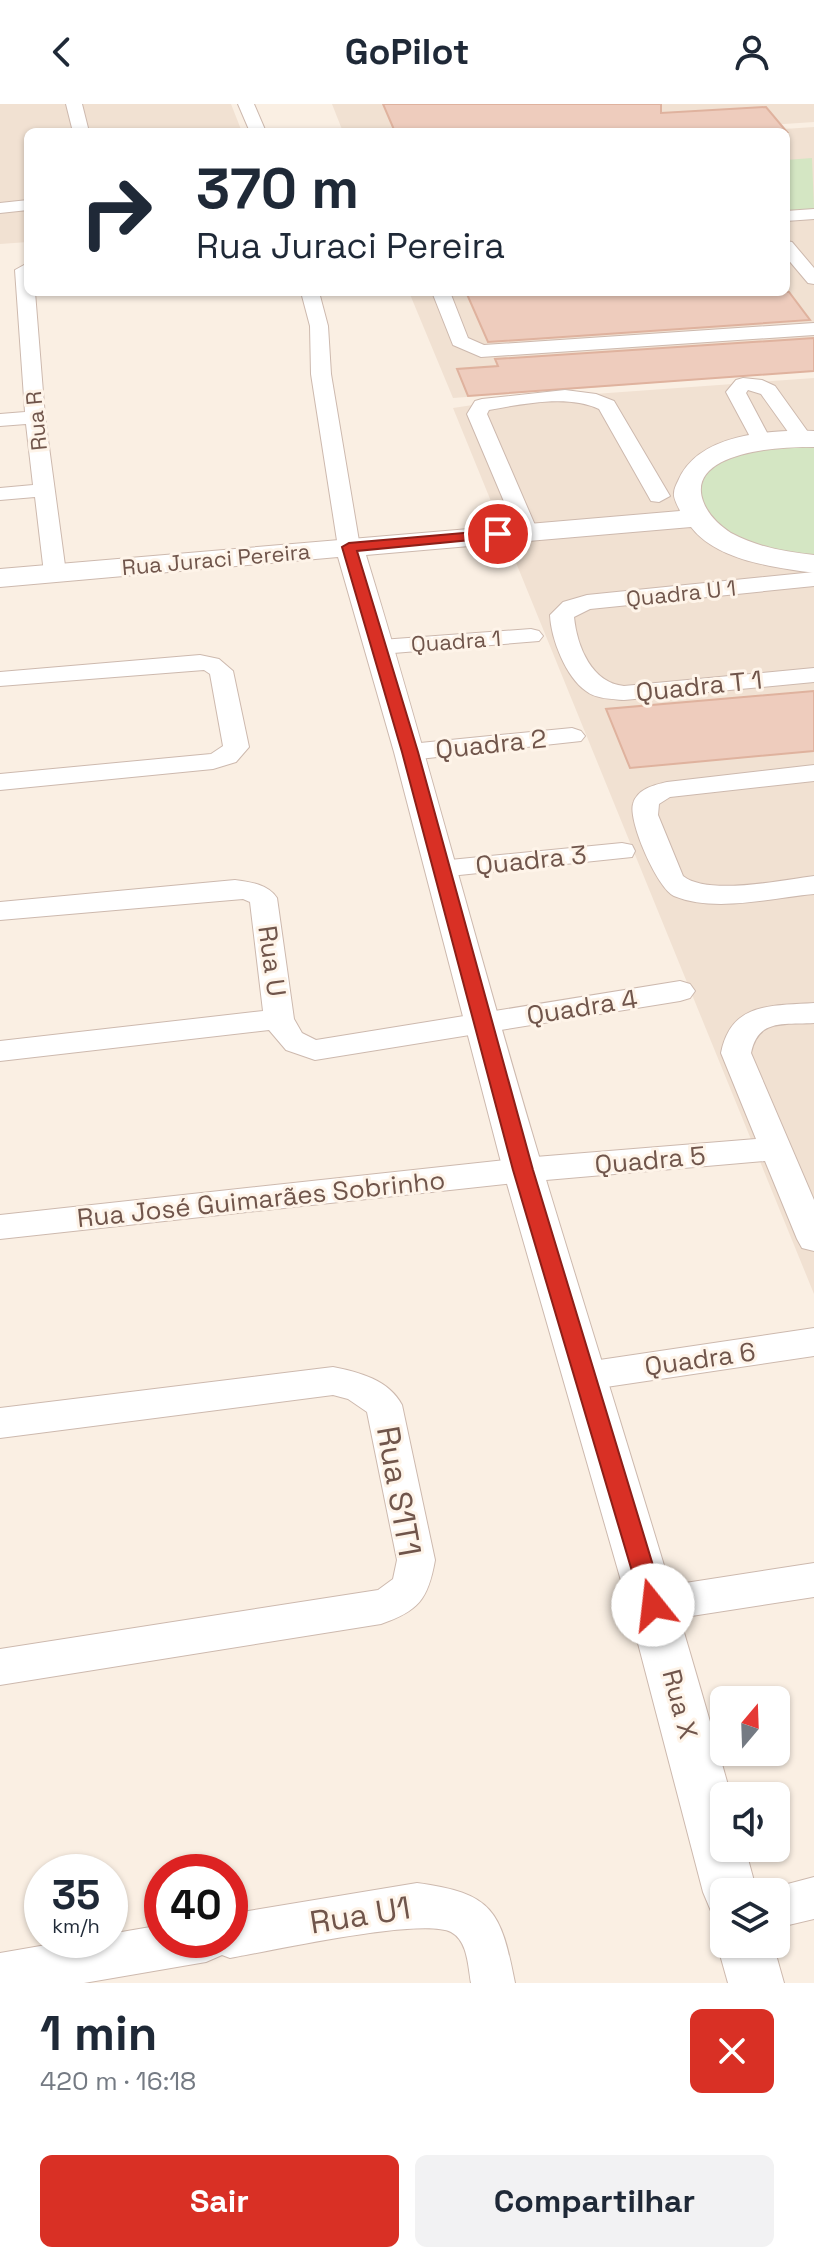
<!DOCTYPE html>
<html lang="pt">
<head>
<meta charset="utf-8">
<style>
  :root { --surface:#fff; --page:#f2f2f3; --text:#1f2937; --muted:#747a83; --accent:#d93025 }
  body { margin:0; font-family:"Space Grotesk",sans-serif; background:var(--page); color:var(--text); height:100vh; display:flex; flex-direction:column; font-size:30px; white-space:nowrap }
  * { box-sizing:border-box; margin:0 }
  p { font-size:26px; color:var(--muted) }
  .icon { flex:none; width:44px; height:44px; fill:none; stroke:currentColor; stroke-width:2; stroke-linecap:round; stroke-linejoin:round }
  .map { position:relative; height:1879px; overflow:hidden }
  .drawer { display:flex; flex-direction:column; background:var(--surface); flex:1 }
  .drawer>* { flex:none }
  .banner { position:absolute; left:24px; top:24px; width:766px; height:168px; border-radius:12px; box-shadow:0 2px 6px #0004; background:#fff; color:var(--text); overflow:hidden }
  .needle { width:52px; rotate:19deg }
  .fabs { position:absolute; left:710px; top:1582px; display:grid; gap:16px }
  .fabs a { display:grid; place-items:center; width:80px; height:80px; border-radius:12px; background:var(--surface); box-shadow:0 2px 6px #0004; font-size:40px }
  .speed { position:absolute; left:24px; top:1750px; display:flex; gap:16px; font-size:40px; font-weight:700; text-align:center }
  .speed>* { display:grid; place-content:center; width:104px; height:104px; border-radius:50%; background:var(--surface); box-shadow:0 2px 6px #0004; line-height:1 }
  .speed small { font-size:20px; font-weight:400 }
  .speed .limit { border:12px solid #d22; background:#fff; color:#111 }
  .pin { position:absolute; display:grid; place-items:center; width:68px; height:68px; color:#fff; margin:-34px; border:4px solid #fff; border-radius:50%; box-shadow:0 2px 8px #0007 }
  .me { position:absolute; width:88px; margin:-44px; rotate:344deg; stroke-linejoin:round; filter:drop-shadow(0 0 6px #0008) }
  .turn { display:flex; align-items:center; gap:28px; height:168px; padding:0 40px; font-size:36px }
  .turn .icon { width:104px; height:104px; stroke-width:2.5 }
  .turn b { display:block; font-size:56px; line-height:68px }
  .round { display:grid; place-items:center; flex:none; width:84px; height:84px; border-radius:12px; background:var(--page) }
  .overview { display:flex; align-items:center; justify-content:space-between; height:136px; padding:0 40px }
  h1 { font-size:48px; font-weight:600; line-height:60px }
  .primary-button { display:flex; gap:16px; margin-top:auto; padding:16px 40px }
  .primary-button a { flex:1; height:92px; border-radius:12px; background:var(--accent); color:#fff; font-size:32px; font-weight:600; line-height:92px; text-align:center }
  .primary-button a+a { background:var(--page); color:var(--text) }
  header { display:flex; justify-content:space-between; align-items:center; height:104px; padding:0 40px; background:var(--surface); font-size:36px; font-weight:600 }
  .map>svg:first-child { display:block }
</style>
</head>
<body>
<header><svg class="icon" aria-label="back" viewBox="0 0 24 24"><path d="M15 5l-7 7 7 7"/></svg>GoPilot<svg class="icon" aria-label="person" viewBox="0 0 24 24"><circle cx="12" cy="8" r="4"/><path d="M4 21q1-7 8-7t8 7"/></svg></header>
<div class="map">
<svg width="814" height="1879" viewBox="0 0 814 1879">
  <rect width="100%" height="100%" fill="#faefe3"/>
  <!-- residential -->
  <path fill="#f1e1d2" d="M0,0h231l11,28h-214v110l-28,2z
    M332,0h482v18l-148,10h-323z
    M814,23v244l-361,27 -44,-106h377v-160h-47z
    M814,274v916l-361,-886 46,-7z"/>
  <!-- green -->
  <path fill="#d4e6c3" d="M812,54l2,51 -25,2 -3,-4v-47z
    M814,338v118l-53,-11 -50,-27 -14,-36c19,-42 78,-40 117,-44z"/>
  <!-- building -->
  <path fill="#eeccbd" stroke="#dfb29e" stroke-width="2" d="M383,0h278v9l105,-6 21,25h-392z
    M466,188h323l21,28 -322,22z
    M814,234v33l-346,25 -11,-27 41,-3 -3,-7z
    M814,587v60l-184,17 -24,-59z"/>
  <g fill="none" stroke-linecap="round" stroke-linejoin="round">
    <!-- minor casing -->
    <g stroke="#cdb9ae" stroke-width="2">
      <path id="minor" d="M66,0h16l7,28h-16z
        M238,0h16l12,28h-16z
        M28,96v10l-28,3v-10z
        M814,105v10l-28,2v-10z
        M786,137l6,1 22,26v16l-6,-1 -22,-26z
        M24,161l4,1v26h7l10,125 21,156 -3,5h-16l-3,-5 -9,-76 -35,3v-12l33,-3 -7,-61 -26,2v-12l25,-2 -10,-142z
        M301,188h18l9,34 3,48 29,173 -11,7 -11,-7 -27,-173 -1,-48z
        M432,188h18l18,46 16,7 330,-22v12l-333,22 -28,-12z
        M743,274l19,2 13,6 38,53 -3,4h-14l-35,-49 -13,-4 -2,3 26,49 -10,6 -7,-2 -29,-54 10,-12z
        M565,286l31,4 18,7 56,95 -11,6 -8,-1 -52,-92c-31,-15 -77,-5 -110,1l-2,4 51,118 -11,7 -8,-2 -52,-123 8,-13 7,-2z
        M814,468v14l-224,23 -16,8c3,30 18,66 50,69l190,-18v14l-190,18c-12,-1 -28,-1 -38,-9 -20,-14 -35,-52 -36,-76l13,-13 24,-7z
        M531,525l8,2 4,5 -4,5 -158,13 -8,-2 -4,-5 4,-5 8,-2z
        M200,551l19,4 14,12 16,76 -13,15 -23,7 -213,21v-16l211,-20 12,-8 -13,-72 -6,-4 -204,16v-14z
        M572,624l9,3 4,5 -4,5 -171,19 -9,-3 -4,-5 4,-5 9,-3z
        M814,661v16l-144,16 -11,7 -1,11 25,61c25,20 99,4 131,0v18c-43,4 -99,19 -140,2 -17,-8 -46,-75 -41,-92 4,-15 21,-19 34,-22z
        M622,739l10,2 3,6 -3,6 -192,20 -10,-2 -4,-6 4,-6 10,-2z
        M235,776c15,2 33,4 42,18l17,121 8,14 14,7 364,-59 10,3 5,7 -5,7 -10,3 -365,59 -29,-10 -17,-20 -269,31v-20l263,-30 -13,-109 -7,-3 -243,21v-18z
        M814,899v20c-29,2 -56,-5 -63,30l63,147v51l-12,-3 -5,-9 -32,-78 -242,21 -523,57v-24l523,-57 233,-19 -35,-86c10,-51 50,-47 93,-50z
        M814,1224v28l-228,34 -12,-4 -6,-10 6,-10 12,-4z
        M333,1263c26,5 56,13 69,38l33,155c-7,40 -17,51 -54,64l-381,61v-36l378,-59 15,-11 4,-19 -30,-148 -19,-13 -15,-4 -333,43v-30z
        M814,1459v34l-161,25 -14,-5 -5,-12 5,-12 14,-5z
        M814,1773v42l-38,9v-36l-15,-1z
        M417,1779c76,10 84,28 98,100h-44c-3,-16 -3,-42 -20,-51 -30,-15 -180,19 -221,26l-8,-3 -16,7 -122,21h-84v-30l75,-13h35v-6l52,-9v15h68v-26z"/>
    </g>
    <!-- tertiary casing -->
    <g stroke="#cdb9ae" stroke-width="2">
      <path id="tertiary" d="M814,327v16c-29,-1 -129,4 -111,54 5,14 16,24 28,32 26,14 54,19 83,22v18c-40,-6 -97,-12 -123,-46l-325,28c63,205 116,413 178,618 63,208 129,414 187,623h-7v52h21l12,44h-33v25l-13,-6 -8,-19 -75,-287 -125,-435 -109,-418 -56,-195 -338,30v-18l680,-58c-2,-5 -7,-13 -6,-18 0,-4 2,-8 4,-12 20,-48 92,-51 136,-50z
        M724,1823v17h49l11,39h-56l-11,-39z"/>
    </g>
    <!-- minor -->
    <use href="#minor" fill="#fff" fill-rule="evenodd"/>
    <!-- tertiary -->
    <use href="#tertiary" fill="#fff" fill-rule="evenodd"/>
  </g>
  <!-- route -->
  <path fill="#d93025" stroke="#8d1f18" stroke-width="2" d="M498,426l6,4 -2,3 -145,14 61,201 115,418 132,435 -3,8 -9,3 -8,-3 -3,-8 -129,-435 -111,-418 -60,-205 7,-4z"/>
  <g text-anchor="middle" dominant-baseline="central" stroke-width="6" stroke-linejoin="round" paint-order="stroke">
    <!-- far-street labels -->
    <g font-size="22" fill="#70554b" stroke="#fef4e9">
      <text transform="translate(36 317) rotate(-96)">Rua R</text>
      <text transform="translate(216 455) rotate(-5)">Rua Juraci Pereira</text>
      <text transform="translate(681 489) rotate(-6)">Quadra U 1</text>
      <text transform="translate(456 537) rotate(-4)">Quadra 1</text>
    </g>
    <!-- street labels -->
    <g font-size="26" fill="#70554b" stroke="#fef4e9">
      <text transform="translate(699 582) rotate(-6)">Quadra T 1</text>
      <text transform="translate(491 640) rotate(-6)">Quadra 2</text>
      <text transform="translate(531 756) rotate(-6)">Quadra 3</text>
      <text transform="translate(272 857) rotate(82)">Rua U</text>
      <text transform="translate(582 903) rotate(-9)">Quadra 4</text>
      <text transform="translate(650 1056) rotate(-5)">Quadra 5</text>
      <text transform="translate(261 1095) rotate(-6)">Rua José Guimarães Sobrinho</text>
      <text transform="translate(700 1255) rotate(-8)">Quadra 6</text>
      <text transform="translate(680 1600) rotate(75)">Rua X</text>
    </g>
    <!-- near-street labels -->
    <g font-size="32" fill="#70554b" stroke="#fef4e9">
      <text transform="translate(399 1387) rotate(80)">Rua S1T1</text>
      <text transform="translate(360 1811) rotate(-9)">Rua U1</text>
    </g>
  </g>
</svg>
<div class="fabs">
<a><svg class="needle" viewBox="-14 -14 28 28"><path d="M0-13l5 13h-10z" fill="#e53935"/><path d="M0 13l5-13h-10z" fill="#747a83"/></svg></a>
<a><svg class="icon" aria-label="sound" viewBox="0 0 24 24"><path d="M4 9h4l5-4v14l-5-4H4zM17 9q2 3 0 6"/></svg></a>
<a><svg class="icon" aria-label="layers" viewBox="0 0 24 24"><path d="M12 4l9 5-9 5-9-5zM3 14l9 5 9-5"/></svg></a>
</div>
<div class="speed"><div>35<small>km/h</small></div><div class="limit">40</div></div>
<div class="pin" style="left:498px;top:430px;background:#d93025"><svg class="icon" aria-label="arrive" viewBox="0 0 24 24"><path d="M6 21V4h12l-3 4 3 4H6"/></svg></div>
<svg class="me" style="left:653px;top:1501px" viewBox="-20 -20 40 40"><circle r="19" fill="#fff"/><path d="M0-13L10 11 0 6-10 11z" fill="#d93025"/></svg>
<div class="banner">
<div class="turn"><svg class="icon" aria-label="right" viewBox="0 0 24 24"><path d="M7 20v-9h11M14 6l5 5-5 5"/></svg><div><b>370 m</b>Rua Juraci Pereira</div></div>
</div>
</div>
<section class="drawer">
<div class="overview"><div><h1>1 min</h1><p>420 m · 16:18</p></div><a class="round" style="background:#d93025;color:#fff"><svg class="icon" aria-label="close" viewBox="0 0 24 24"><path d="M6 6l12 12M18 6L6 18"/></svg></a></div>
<div class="primary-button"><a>Sair</a><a>Compartilhar</a></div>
</section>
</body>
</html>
